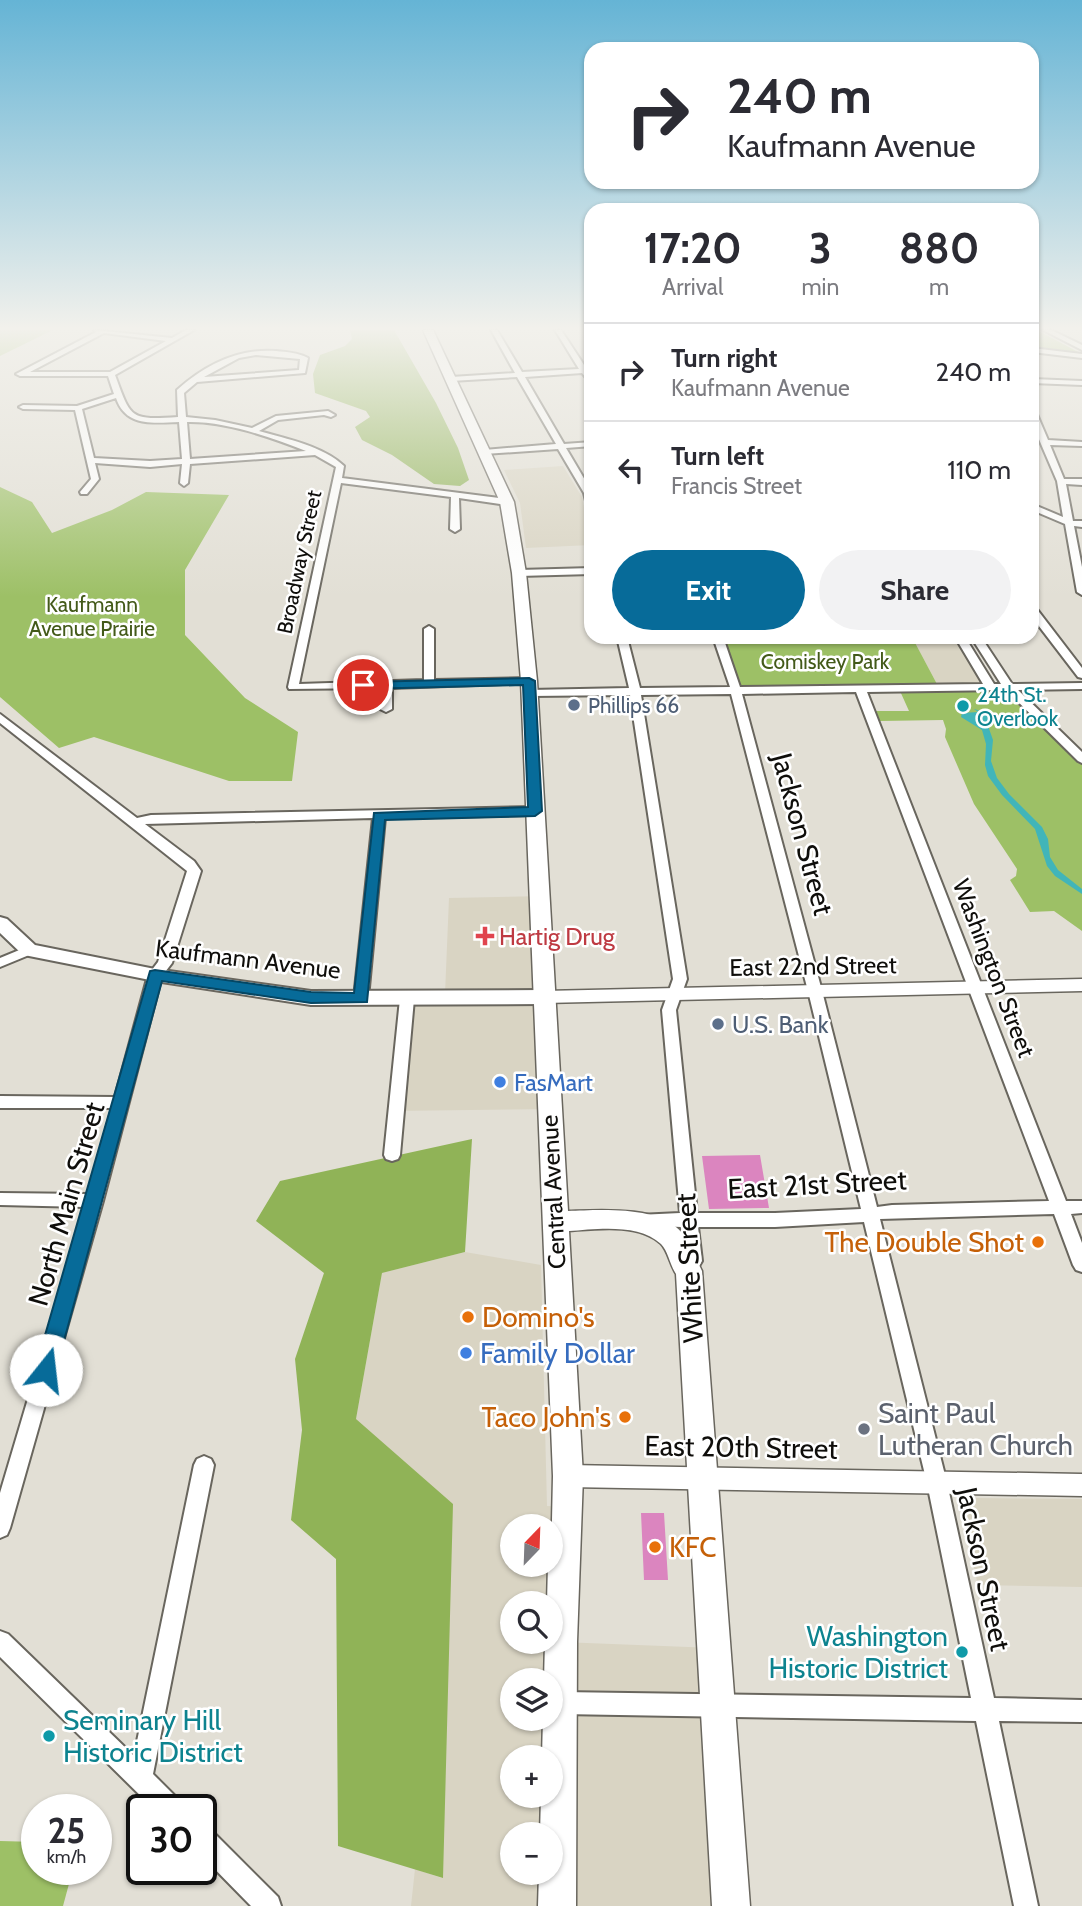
<!DOCTYPE html>
<html lang="en">
<head>
<meta charset="utf-8">
<style>
  :root { --surface:#fff; --page:#f2f2f3; --text:#2b2b33; --muted:#7c7c81; --line:#e1e1e2; --accent:#076b99 }
  body { margin:0; font-family:Cabin,sans-serif; background:var(--page); color:var(--text); height:100vh; display:flex; flex-direction:column; font-size:26px; white-space:nowrap }
  * { box-sizing:border-box; margin:0 }
  p { font-size:23px; color:var(--muted) }
  .icon { flex:none; width:38px; height:38px; fill:none; stroke:currentColor; stroke-width:2; stroke-linecap:round; stroke-linejoin:round }
  .map { position:relative; flex:1; overflow:hidden }
  .drawer { position:absolute; left:584px; top:203px; width:455px; height:441px; display:flex; flex-direction:column; background:var(--surface); border-radius:21px; box-shadow:0 2px 5px #0004 }
  .drawer>* { flex:none }
  .hud { position:absolute; left:584px; top:42px; width:455px; height:147px; border-radius:21px; box-shadow:0 2px 5px #0004; background:#fff; color:var(--text); overflow:hidden }
  .needle { width:46px; rotate:23deg }
  .buttons { position:absolute; left:500px; top:1514px; display:grid; gap:14px }
  .buttons a { display:grid; place-items:center; width:63px; height:63px; border-radius:50%; background:var(--surface); box-shadow:0 2px 5px #0004; font-size:35px }
  .speed { position:absolute; left:21px; top:1794px; display:flex; gap:14px; font-size:35px; font-weight:700; text-align:center }
  .speed>* { display:grid; place-content:center; width:91px; height:91px; border-radius:50%; background:var(--surface); box-shadow:0 2px 5px #0004; line-height:1 }
  .speed small { font-size:18px; font-weight:400 }
  .speed .limit { border:4px solid #111; border-radius:10px; background:#fff; color:#111 }
  .pin { position:absolute; display:grid; place-items:center; width:60px; height:60px; color:#fff; margin:-30px; border:4px solid #fff; border-radius:50%; box-shadow:0 2px 7px #0007 }
  .me { position:absolute; width:77px; margin:-38px; rotate:16deg; stroke-linejoin:round; filter:drop-shadow(0 0 5px #0008) }
  .turn { display:flex; align-items:center; gap:24px; height:147px; padding:0 28px; font-size:32px }
  .turn .icon { width:91px; height:91px; stroke-width:2.5 }
  .turn b { display:block; font-size:49px; line-height:60px }
  .eta { display:flex; justify-content:space-evenly; align-items:center; height:119px; text-align:center }
  .eta b { font-size:42px; font-weight:800; line-height:49px }
  .action { display:flex; gap:14px; margin-top:auto; padding:14px 28px }
  .action a { flex:1; height:80px; border-radius:42px; background:var(--accent); color:#fff; font-size:28px; font-weight:800; line-height:80px; text-align:center }
  .action a+a { background:var(--page); color:var(--text) }
  ul { padding:0; list-style:none }
  li { display:flex; align-items:center; gap:21px; height:98px; padding:0 28px; border-top:2px solid var(--line) }
  li div { flex:1 }
  li b { display:block; font-size:26px }
  li em { font-style:normal }
  .map>svg:first-child { display:block }
</style>
</head>
<body>
<div class="map">
<svg width="1082" height="1906" viewBox="0 0 1082 1906">
  <rect width="100%" height="100%" fill="#e2dfd5"/>
  <!-- built -->
  <path fill="#d9d4c3" fill-rule="evenodd" d="M563,466l19,31 9,48 -65,3 -6,-45 -16,-33z
    M912,637h46l27,47 -47,2z
    M546,896l11,213 -167,2 9,-117h46l4,-96z
    M465,1252l76,13 6,241 20,1 -6,135 153,6 17,258h-320l4,-37 27,9 -86,-459 26,-146zM513,1526h38v38h-38zM513,1603h38v39h-38zM513,1680h38v38h-38zM513,1757h38v39h-38zM513,1834h38v38h-38z
    M971,1498l111,1v88l-104,-2 -18,-77 2,-5z"/>
  <!-- green -->
  <path fill="#9dc066" d="M0,330h53l-53,26z
    M1033,330h4l43,23 -47,-5z
    M0,487l32,15 20,31 60,-23 34,-18 83,3 -44,75v65l60,63 53,34 -6,49h-63l-135,-44 -35,11 -59,-51z
    M718,637h194l26,49 -204,1z
    M900,691h105l53,52 24,16v172l-28,-20 -24,1 -20,-32 6,-4 1,-7 -43,-65 -29,-67 1,-8 -3,-9 -63,1 -4,-10h33z
    M0,1841l37,1v27h36l-10,37h-63z"/>
  <!-- forest -->
  <path fill="#90b357" d="M350,330h44l42,73 22,45 11,32 -9,6 -26,-2 -42,-29 -30,-15 -7,-13 15,-10 -4,-6 -51,-18 -2,-19 7,-19 25,-9 7,-7z
    M472,1139l-7,113 -83,21 -26,146 97,85 -10,374 -105,-32 -2,-287 -45,-39 11,-90 -7,-71 29,-86 -68,-52 24,-40z"/>
  <!-- water -->
  <path fill="#41b5b9" d="M974,709l17,5 -4,9 6,17 -2,21 6,17 12,16 33,33 6,12 2,18 8,13 24,19v5l-27,-18 -8,-10 -12,-37 -33,-34 -14,-19 -3,-11 1,-21 -4,-14 -21,-13 1,-4 16,-1z"/>
  <!-- building -->
  <path fill="#db85bf" d="M760,1155l9,53 -60,1 -7,-53z
    M641,1513h23l4,67h-24z"/>
  <g fill="none" stroke-linecap="round" stroke-linejoin="round">
    <!-- minor casing -->
    <g stroke="#69665e" stroke-width="4">
      <path id="minor" d="M94,330l78,8 14,-8h8l-79,45c16,44 15,45 63,42l-1,-27c28,-25 61,-42 99,-39 11,1 23,2 32,7l-3,15 -108,9 -13,11 2,24 29,3 37,8 24,-12 52,-5 7,4 -4,2 -7,-2 -46,5 -19,11c28,8 64,15 85,35l-2,12 165,21 4,3 -4,3 -48,-7 1,31 -5,3 -5,-3 1,-32 -110,-14 -42,201 125,-4v-51l5,-3 5,3v51l95,-2 5,3 -1,2 -141,5v21l-6,3 -6,-3 1,-21 -92,1 -1,-2 48,-220 -21,-12 -125,9 -2,19 -4,3 -4,-3 2,-19 -32,3 -55,-4 4,16 -12,15h-6l-1,-2 11,-13 -16,-69 -52,-1 -4,-2 4,-2 54,1 37,-12 -6,-18h-88l-4,-2 80,-42zM104,333l62,8 -56,31h-80zM256,355l44,4 -1,11 -95,7 35,-19zM116,398c10,29 36,25 63,24l3,37 -32,2 -56,-3 -12,-49zM187,422c38,-1 83,15 119,29l-116,8z
        M491,330h6l25,42 57,-3 -24,-39h6l25,38h6v4h-3l3,4v9l-10,-12 -57,4 39,67 28,-2v4l-26,2 26,44v20l-4,-3 -4,-16 -26,-44 -74,5 -4,-2 4,-2 72,-6 -39,-67 -66,4 -4,-2 4,-2 64,-4z
        M1043,330h8l31,15v5z
        M1032,348l50,6v4l-50,-6z
        M1032,379l50,2v4l-50,-2z
        M1032,410l4,2 12,28 34,2v4l-32,-1 14,34h18v6l-16,-1 7,37h9v6l-8,-1 8,41v28l-5,-3 -12,-68 -33,-14v-6l31,13 -6,-36 -25,-58z
        M592,568v6l-73,2 -5,-3 5,-3z
        M1032,607l4,1 46,60v10l-4,-1 -46,-60z
        M617,637h10l13,51 90,-1 -17,-50h10l17,50 243,-3 -28,-47h10l29,47h7l-30,-47h10l31,47 70,-1v6l-64,1 64,62v11l-4,-2 -72,-71 -139,2 199,509h16v12l-11,1 11,29v29l-6,-2 -3,-5 -19,-51 -174,5 67,264 47,215 88,2v22l-83,-1 39,185h-24l-38,-185 -415,-7 -8,-3v-16l8,-3 410,6 -44,-215 -63,-261 -89,5h-77l4,34 -6,10 -6,2 -6,-2 -3,-5 3,-6 -3,-33 -43,-2 -3,-5 3,-5 42,-2 -18,-203 11,-31 -43,-284 -100,1 -6,-3 6,-3 99,-2zM856,692l193,509 -157,4 -15,2 -55,-216 -80,-297zM731,694l77,297 53,218 -86,4h-78l-21,-203 11,-31 -46,-284z
        M0,714l137,104 14,-3 384,-8 6,4 -6,4 -150,3 -17,180 -7,5 -7,-5 19,-180 -228,6 49,37 7,10 -29,92 -10,13 -59,225 -93,327 -3,7 -7,3v-45l85,-286 -85,-2v-12l88,1 24,-86h-112v-12l115,1 33,-122 10,-13 29,-91 -187,-148z
        M29,946l7,4 -2,3 -34,14v-9z
        M407,994l7,5 -14,156 -2,4 -6,2 -6,-2 -2,-4 16,-156z
        M204,1456l7,3 3,6 -61,309 28,28 4,8h-30l-155,-153v-26l8,3 126,122 60,-291 3,-6z
        M201,1826l9,3 68,68 3,9h-30l-50,-51z"/>
    </g>
    <!-- tertiary casing -->
    <g stroke="#69665e" stroke-width="3">
      <path id="tertiary" d="M1082,979v12l-538,12 -9,-6 9,-6z
        M568,1465l514,9v22l-514,-9 -9,-3 -4,-8 4,-8z"/>
    </g>
    <!-- secondary casing -->
    <g stroke="#69665e" stroke-width="4">
      <path id="secondary" d="M0,917l7,2 28,26 120,24 156,22 233,-1 7,2 3,5 -3,5 -7,2 -233,1 -156,-24 -126,-25 -7,-2 -22,-21z"/>
    </g>
    <!-- primary casing -->
    <g stroke="#69665e" stroke-width="3">
      <path id="primary" d="M423,330h10l81,172 12,71 11,108 31,530c31,-1 92,-6 114,22 8,10 14,26 20,38l48,635h-38l-36,-632c-6,-9 -8,-23 -15,-30 -22,-21 -65,-15 -92,-13l14,245 -6,166 -1,264h-38l1,-34h12v-38h-11l1,-38h10v-39h-9l1,-39h8v-38h-7l1,-38h6v-39h-4l1,-39h3l2,-88 -32,-795 -9,-108 -12,-71z"/>
    </g>
    <!-- minor -->
    <use href="#minor" fill="#fff" fill-rule="evenodd"/>
    <!-- tertiary -->
    <use href="#tertiary" fill="#fff" fill-rule="evenodd"/>
    <!-- secondary -->
    <use href="#secondary" fill="#fff" fill-rule="evenodd"/>
    <!-- primary -->
    <use href="#primary" fill="#fff" fill-rule="evenodd"/>
  </g>
  <!-- sky -->
  <linearGradient id="sky" x2="0" y2="1"><stop stop-color="#65b4d5"/><stop offset="0.55" stop-color="#f2f1ec"/><stop offset="1" stop-color="#f2f1ec" stop-opacity="0"/></linearGradient>
  <rect width="1082" height="597" fill="url(#sky)"/>
  <!-- route -->
  <path fill="#076b99" stroke="#054663" stroke-width="2" d="M529,678l6,3 7,130 -7,5 -150,4 -18,182 -56,1 -149,-22 -106,389 -3,7 -7,2 -8,-2 -3,-7 115,-399 5,-1 156,22 43,1 20,-180 154,-6 -5,-122 -160,4 -6,-4 6,-3z"/>
  <!-- markers -->
  <g fill="#5c6f8a" stroke="#fff" stroke-width="2.5">
    <circle cx="574" cy="705" r="7"/>
    <circle cx="718" cy="1024" r="7"/>
  </g>
  <g fill="#0f9aa8" stroke="#fff" stroke-width="2.5">
    <circle cx="963" cy="706" r="7"/>
    <circle cx="962" cy="1652" r="7"/>
    <circle cx="49" cy="1736" r="7"/>
  </g>
  <path fill="#e0444e" stroke="#fff" stroke-width="2.5" d="M481.5 925.5h7v7h7v7h-7v7h-7v-7h-7v-7h7z"/>
  <g fill="#3f7fe0" stroke="#fff" stroke-width="2.5">
    <circle cx="500" cy="1082" r="7"/>
    <circle cx="466" cy="1353" r="7"/>
  </g>
  <g fill="#e8710a" stroke="#fff" stroke-width="2.5">
    <circle cx="1038" cy="1242" r="7"/>
    <circle cx="468" cy="1317" r="7"/>
    <circle cx="625" cy="1417" r="7"/>
    <circle cx="655" cy="1547" r="7"/>
  </g>
  <circle fill="#6b7280" stroke="#fff" stroke-width="2.5" cx="864" cy="1429" r="7"/>
  <g text-anchor="middle" dominant-baseline="central" stroke-width="5" stroke-linejoin="round" paint-order="stroke">
    <!-- far-street labels -->
    <g font-size="21" fill="#0f0e0b" stroke="#fff">
      <text transform="translate(299 562) rotate(-78)">Broadway Street</text>
    </g>
    <!-- far-park labels -->
    <g font-size="21" fill="#435a19" stroke="#fff">
      <text x="92" y="604">Kaufmann<tspan x="92" dy="24">Avenue Prairie</tspan></text>
      <text x="825" y="661">Comiskey Park</text>
    </g>
    <!-- far-culture labels -->
    <g font-size="21" fill="#0d838f" stroke="#fff" text-anchor="start">
      <text x="977" y="694">24th St.<tspan x="977" dy="24">Overlook</tspan></text>
    </g>
    <!-- far-service labels -->
    <g font-size="21" fill="#4e5e75" stroke="#fff" text-anchor="start">
      <text x="588" y="705">Phillips 66</text>
    </g>
    <!-- health labels -->
    <g font-size="24" fill="#be3a42" stroke="#fff" text-anchor="start">
      <text x="499" y="936">Hartig Drug</text>
    </g>
    <!-- street labels -->
    <g font-size="24" fill="#0f0e0b" stroke="#fff">
      <text transform="translate(248 959) rotate(7)">Kaufmann Avenue</text>
      <text transform="translate(813 966) rotate(-1)">East 22nd Street</text>
      <text transform="translate(994 968) rotate(69)">Washington Street</text>
      <text transform="translate(553 1192) rotate(-93)">Central Avenue</text>
    </g>
    <!-- service labels -->
    <g font-size="24" fill="#4e5e75" stroke="#fff" text-anchor="start">
      <text x="732" y="1024">U.S. Bank</text>
    </g>
    <!-- shop labels -->
    <g font-size="24" fill="#366cbe" stroke="#fff" text-anchor="start">
      <text x="514" y="1082">FasMart</text>
    </g>
    <!-- near-street labels -->
    <g font-size="28" fill="#0f0e0b" stroke="#fff">
      <text transform="translate(803 834) rotate(75)">Jackson Street</text>
      <text transform="translate(817 1184) rotate(-3)">East 21st Street</text>
      <text transform="translate(66 1204) rotate(-74)">North Main Street</text>
      <text transform="translate(689 1268) rotate(-93)">White Street</text>
      <text transform="translate(741 1447) rotate(1)">East 20th Street</text>
      <text transform="translate(984 1569) rotate(78)">Jackson Street</text>
    </g>
    <!-- near-food labels -->
    <g font-size="28" fill="#c56008" stroke="#fff" text-anchor="end">
      <text x="1024" y="1242">The Double Shot</text>
      <text x="482" y="1317" text-anchor="start">Domino's</text>
      <text x="611" y="1417">Taco John's</text>
      <text x="669" y="1547" text-anchor="start">KFC</text>
    </g>
    <!-- near-shop labels -->
    <g font-size="28" fill="#366cbe" stroke="#fff" text-anchor="start">
      <text x="480" y="1353">Family Dollar</text>
    </g>
    <!-- near-worship labels -->
    <g font-size="28" fill="#5b616d" stroke="#fff" text-anchor="start">
      <text x="878" y="1413">Saint Paul<tspan x="878" dy="32">Lutheran Church</tspan></text>
    </g>
    <!-- near-culture labels -->
    <g font-size="28" fill="#0d838f" stroke="#fff" text-anchor="end">
      <text x="948" y="1636">Washington<tspan x="948" dy="32">Historic District</tspan></text>
      <text x="63" y="1720" text-anchor="start">Seminary Hill<tspan x="63" dy="32">Historic District</tspan></text>
    </g>
  </g>
</svg>
<div class="buttons">
<a><svg class="needle" viewBox="-14 -14 28 28"><path d="M0-13l5 13h-10z" fill="#e53935"/><path d="M0 13l5-13h-10z" fill="#7c7c81"/></svg></a>
<a><svg class="icon" aria-label="search" viewBox="0 0 24 24"><circle cx="10" cy="10" r="6"/><path d="M15 15l6 6"/></svg></a>
<a><svg class="icon" aria-label="layers" viewBox="0 0 24 24"><path d="M12 4l9 5-9 5-9-5zM3 14l9 5 9-5"/></svg></a>
<a>+</a>
<a>−</a>
</div>
<div class="speed"><div>25<small>km/h</small></div><div class="limit">30</div></div>
<div class="pin" style="left:363px;top:685px;background:#d93025"><svg class="icon" aria-label="arrive" viewBox="0 0 24 24"><path d="M6 21V4h12l-3 4 3 4H6"/></svg></div>
<svg class="me" style="left:46px;top:1370px" viewBox="-20 -20 40 40"><circle r="19" fill="#fff"/><path d="M0-13L10 11 0 6-10 11z" fill="#076b99"/></svg>
<div class="hud">
<div class="turn"><svg class="icon" aria-label="right" viewBox="0 0 24 24"><path d="M7 20v-9h11M14 6l5 5-5 5"/></svg><div><b>240 m</b>Kaufmann Avenue</div></div>
</div>
<section class="drawer">
<div class="eta">
<div><b>17:20</b><p>Arrival</p></div>
<div><b>3</b><p>min</p></div>
<div><b>880</b><p>m</p></div>
</div>
<ul>
<li><svg class="icon" aria-label="right" viewBox="0 0 24 24"><path d="M7 20v-9h11M14 6l5 5-5 5"/></svg><div><b>Turn right</b><p>Kaufmann Avenue</p></div><em>240 m</em></li>
<li><svg class="icon" aria-label="left" viewBox="0 0 24 24"><path d="M17 20v-9H6M10 6l-5 5 5 5"/></svg><div><b>Turn left</b><p>Francis Street</p></div><em>110 m</em></li>
</ul>
<div class="action"><a>Exit</a><a>Share</a></div>
</section>
</div>
</body>
</html>
